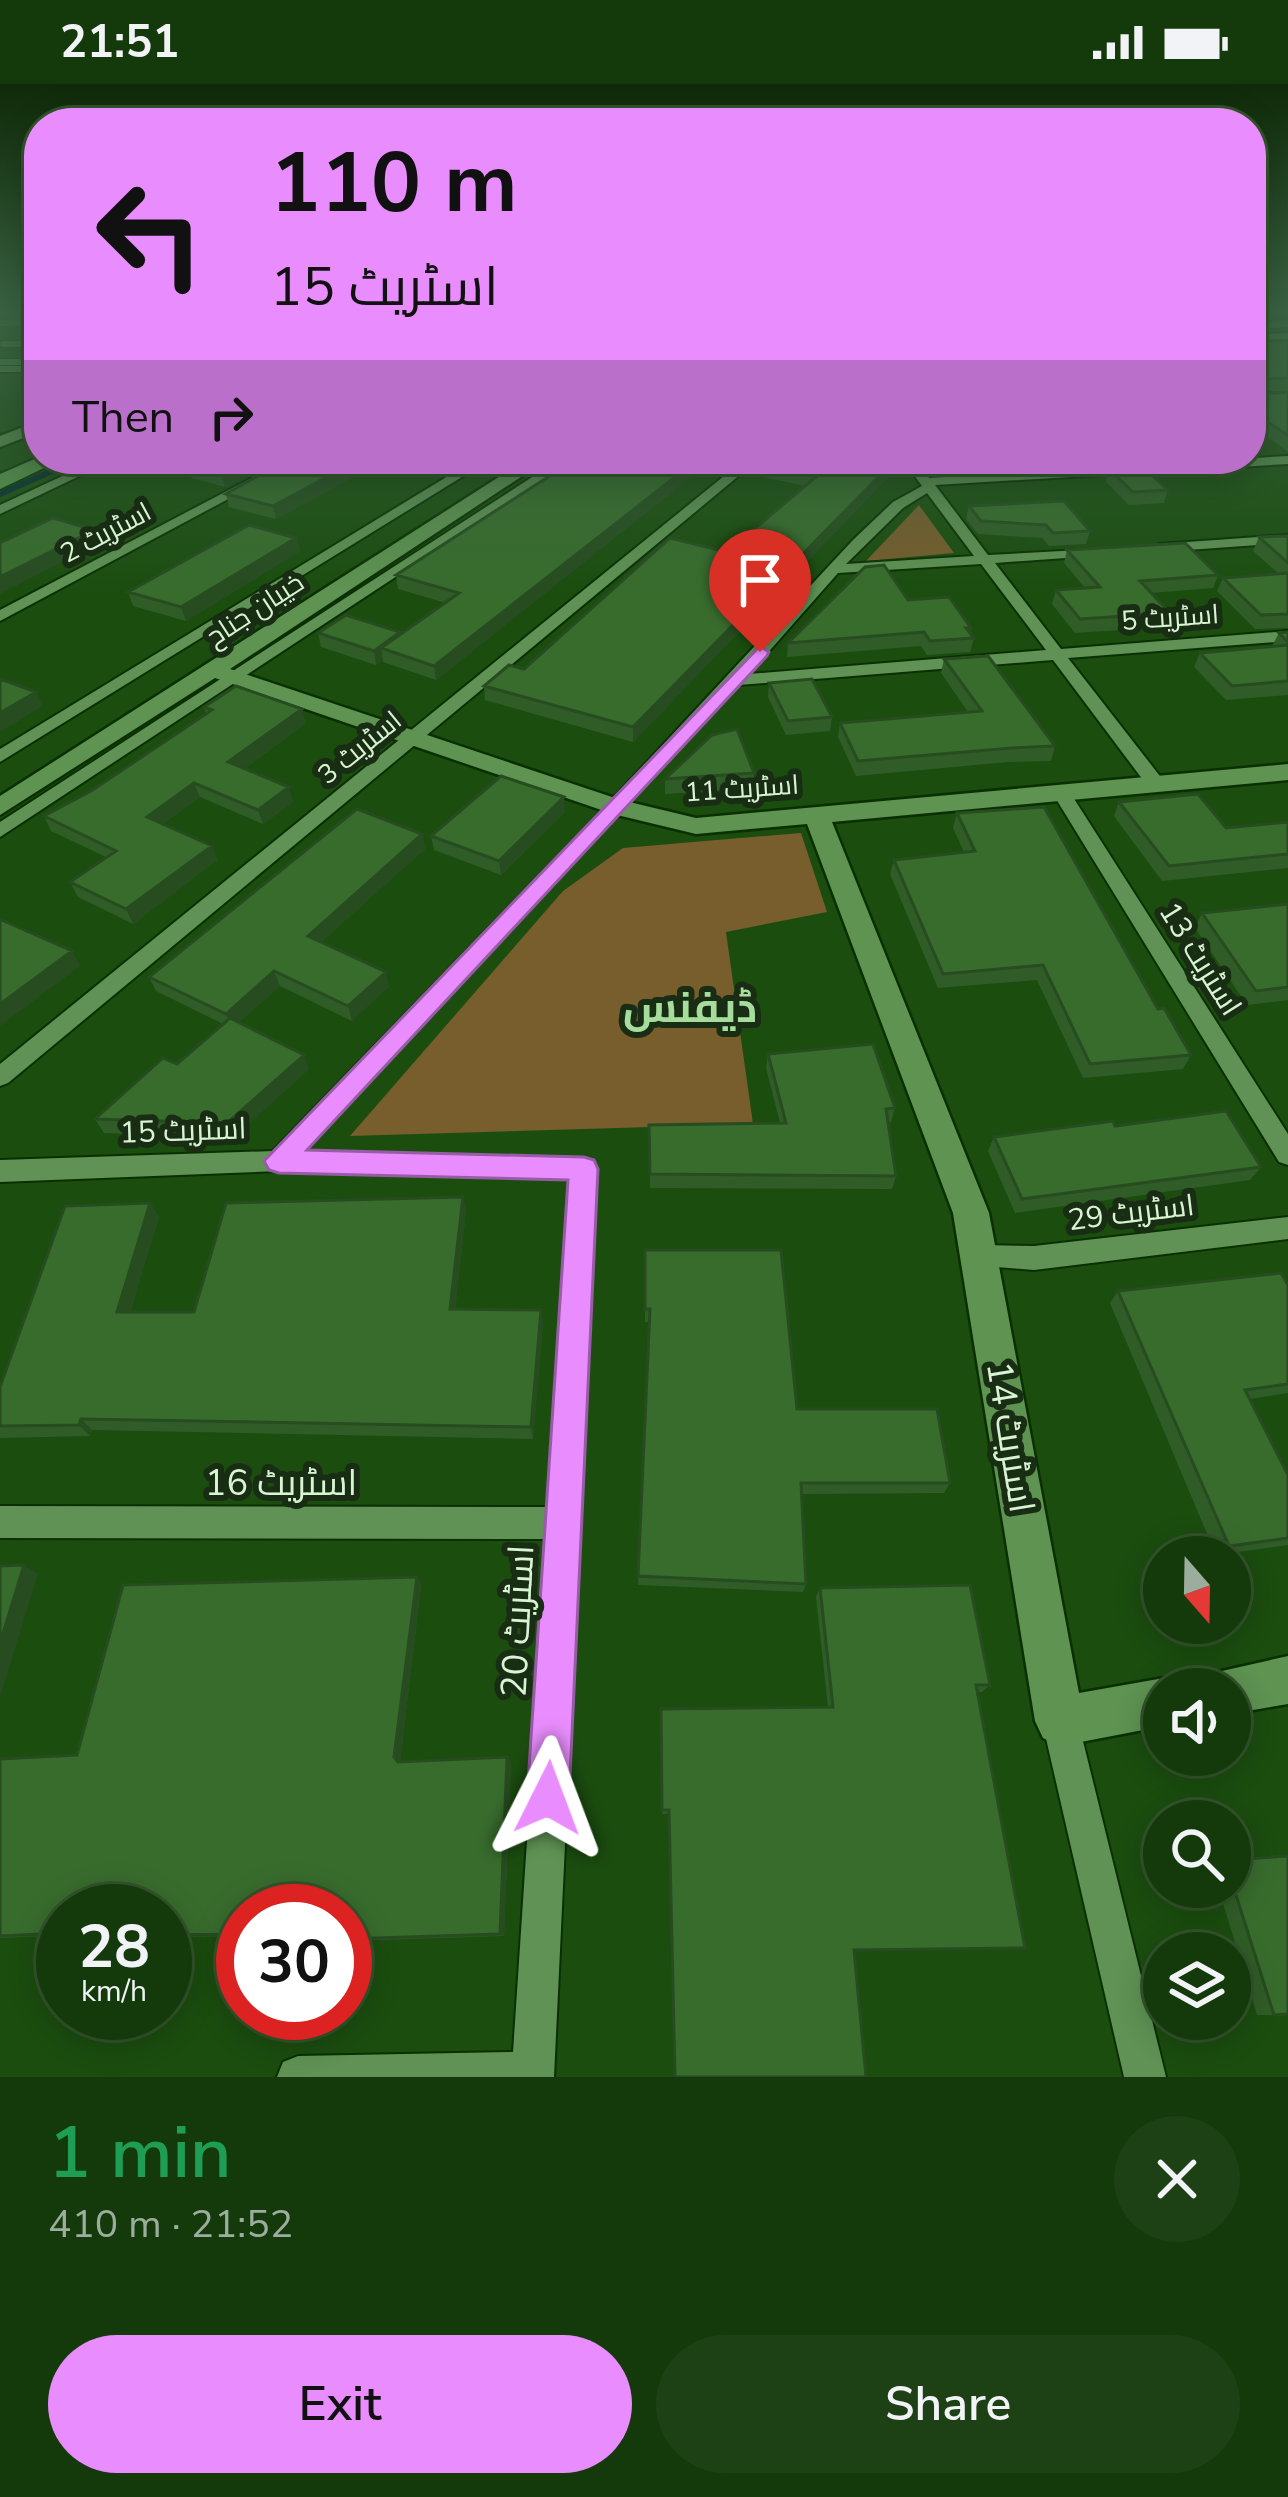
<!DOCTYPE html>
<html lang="en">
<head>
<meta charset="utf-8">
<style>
  :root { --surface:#143a0b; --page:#1d4114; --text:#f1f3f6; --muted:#9dad9d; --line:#33542c; --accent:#e98dfe }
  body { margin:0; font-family:"Nunito Sans",Cairo,sans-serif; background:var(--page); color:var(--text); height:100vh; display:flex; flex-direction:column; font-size:45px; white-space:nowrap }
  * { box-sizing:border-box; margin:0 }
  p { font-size:39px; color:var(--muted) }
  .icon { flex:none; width:66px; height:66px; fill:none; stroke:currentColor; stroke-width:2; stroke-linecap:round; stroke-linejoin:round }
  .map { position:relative; height:1993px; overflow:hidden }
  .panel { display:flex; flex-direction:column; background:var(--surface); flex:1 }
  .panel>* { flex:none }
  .banner { position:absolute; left:24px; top:24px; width:1242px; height:366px; border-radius:48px; box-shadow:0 6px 30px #0003,0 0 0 3px var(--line); background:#e98dfe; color:#111; overflow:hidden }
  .needle { width:78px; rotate:160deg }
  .tools { position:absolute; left:1143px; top:1452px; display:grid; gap:24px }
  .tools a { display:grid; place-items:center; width:108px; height:108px; border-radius:50%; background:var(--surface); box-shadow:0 6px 30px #0003,0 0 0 3px var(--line); font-size:60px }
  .speed { position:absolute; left:36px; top:1800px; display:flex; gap:24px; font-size:60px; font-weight:700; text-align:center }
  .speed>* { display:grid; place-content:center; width:156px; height:156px; border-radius:50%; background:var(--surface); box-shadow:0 6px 30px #0003,0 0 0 3px var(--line); line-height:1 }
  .speed small { font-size:30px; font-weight:400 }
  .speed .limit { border:18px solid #d22; background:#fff; color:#111 }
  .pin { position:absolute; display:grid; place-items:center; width:102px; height:102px; color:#fff; margin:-123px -51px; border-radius:50% 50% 50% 0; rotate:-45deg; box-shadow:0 0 12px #0007 }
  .pin .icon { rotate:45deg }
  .me { position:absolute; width:132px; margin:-66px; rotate:3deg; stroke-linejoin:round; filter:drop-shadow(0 0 9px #0008) }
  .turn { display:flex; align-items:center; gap:42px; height:252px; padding:0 48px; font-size:54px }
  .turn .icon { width:156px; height:156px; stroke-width:2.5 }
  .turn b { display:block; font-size:84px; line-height:102px }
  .then { display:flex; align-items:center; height:114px; padding:0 48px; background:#0003; gap:24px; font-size:45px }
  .round { display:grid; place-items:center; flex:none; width:126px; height:126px; border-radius:63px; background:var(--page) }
  .summary { display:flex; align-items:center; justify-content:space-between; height:204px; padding:0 48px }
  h1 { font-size:72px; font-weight:600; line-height:90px; color:#1e9e55 }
  .primary-button { display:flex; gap:24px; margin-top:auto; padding:24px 48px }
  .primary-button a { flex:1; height:138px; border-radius:72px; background:var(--accent); color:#111; font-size:48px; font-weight:600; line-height:138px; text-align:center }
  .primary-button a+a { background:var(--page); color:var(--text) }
  .status { display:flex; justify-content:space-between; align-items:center; height:84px; padding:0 60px; background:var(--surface); direction:ltr }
  .status svg { height:33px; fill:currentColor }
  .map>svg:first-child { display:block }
</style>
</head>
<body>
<div class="status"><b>21:51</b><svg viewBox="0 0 49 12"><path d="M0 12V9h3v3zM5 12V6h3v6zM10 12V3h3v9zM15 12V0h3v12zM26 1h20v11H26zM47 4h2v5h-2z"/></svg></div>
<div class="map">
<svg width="1288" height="1993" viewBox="0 0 1288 1993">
  <rect width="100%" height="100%" fill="#1b4d0f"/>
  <!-- green -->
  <path fill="#785d2d" d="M919,421l35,48 -88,8z
    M801,749l26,79 -101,20 27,192 -403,12 213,-245 60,-43z"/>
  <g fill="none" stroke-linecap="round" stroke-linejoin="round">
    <!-- stream -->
    <path stroke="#022c2e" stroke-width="6" d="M0,410l79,-35"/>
    <!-- lane casing -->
    <g stroke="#0a3002" stroke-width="8">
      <path id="lane" d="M0,239l39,-1
        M3,260h36
        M0,278h33"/>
    </g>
    <!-- street casing -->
    <g stroke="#0a3002" stroke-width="4">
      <path id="street" d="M1288,237v6l-37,2v-6z
        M0,282h39v6h-39z
        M1288,372v8l-353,21 53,70 111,-6v6l-5,1 -99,7 66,86 227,-18v10l-220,17 95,122v8h-14l-96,-128 -314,25 -435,466 280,8 9,3 4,7 -43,908h-277l6,-15 15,-6 215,-4 34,-513 -547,-1v-32l549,1 22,-328 -292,-8 -279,11v-22l273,-9 322,-333 258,-278 40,-38 29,-16 -20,-27h12l15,19zM927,409l47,63 -128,8 57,-56zM981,480l65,86 -297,24 89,-101z
        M99,375h16l-115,55v-9z
        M288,375h15l-303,162v-11z
        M476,375h15l-491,303v-13z
        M560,375h15l-575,378v-15z
        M745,375h14l-751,624 -8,3v-22z
        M1288,451v8l-129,9 -7,-4 7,-4z
        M1062,704l9,6 217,340v31l-9,-3 -226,-368z
        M1288,1133v22l-254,31 -62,-5 -4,-8 4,-8 10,-4 52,1z
        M1060,1619l13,5 5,13 88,356h-42l-82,-356 5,-13z"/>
    </g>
    <!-- secondary casing -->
    <g stroke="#0a3002" stroke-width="5">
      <path id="secondary" d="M1288,249v8l-37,2v-8z
        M39,337v11l-39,15v-11z
        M527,375h21l-318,210 391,131 75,18 592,-54v16l-456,42 157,391 90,480 85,-15 19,11h-19v37l-104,20 -17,-8 -8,-17 -82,-508 -146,-389 -111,10 -83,-20 -398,-136 -215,137v-19z
        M1288,1572v48l-58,10v-25h-24l7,-16z"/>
    </g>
    <!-- highway casing -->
    <g stroke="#0a3002" stroke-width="4">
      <path id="highway" d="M39,373l24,2 -63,30v-15z"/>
    </g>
    <!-- lane -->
    <use href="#lane" stroke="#5f9254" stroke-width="6"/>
    <!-- street -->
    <use href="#street" fill="#5f9254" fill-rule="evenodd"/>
    <!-- secondary -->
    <use href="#secondary" fill="#5e9352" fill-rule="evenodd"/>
    <!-- highway -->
    <use href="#highway" fill="#5a964d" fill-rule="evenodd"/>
  </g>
  <!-- wall -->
  <path fill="#305d27" d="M1288,256v51h-34l2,4 32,-3v60l-37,-27v-83z
    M278,375l-53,28 -54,-15 -3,-12z
    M643,375h95l-12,9 -19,-4 -271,216 -53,-18v-2l-7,5 -55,-18 -3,-14 83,1 45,-31 -48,-14 -2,-14 231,-105z
    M1085,375h56l-52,3z
    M749,377l142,3 -2,12 -256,266 -148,-42 -1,-14 40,-17 203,-117 78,-66 -56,-12z
    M1109,385l59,21 -4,13 -35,2 -23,-23z
    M366,386l-90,49 -47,-12 -3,-13z
    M969,422l121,25 -4,13 -37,2 -7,-8 -64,-4 -12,-15z
    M1288,452v92l-33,1 -38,-38 6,-13 56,-4 -26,-23 6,-14z
    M296,454l4,13 -114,70 -53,-15 -5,-14z
    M1067,466l151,25 -5,13 -62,5 19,20 -5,14 -90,6 -23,-29 4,-14 29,-2 -21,-25z
    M908,516l63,28 -1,5 4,5 -4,14 -43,3 -6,-9 -134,11 1,-14z
    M1288,548v63l-62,5 -32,-33 6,-14 72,-7 7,-13z
    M944,575l111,87 -4,15 -43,1 -152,14 -18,-39 2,-14 128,-11 -27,-39z
    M769,599l63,34 -2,14 -44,4 -18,-38z
    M204,623l102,16 -62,46 49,33 -30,22 -63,-27 -37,27 49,22 5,14 -84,64 -55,-27 -8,-15 36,-25 -55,-26 -7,-15 47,-25 115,-77z
    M754,689l-2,15 -87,6v-15z
    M1119,718l107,26 62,-6v46l-126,13 -48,-65z
    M565,728l-64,63 -67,-25 -3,-14z
    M957,729l201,196 33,46 -8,14 -100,9 -46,-98 -99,8 -48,-114 4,-14 70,-8 -11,-24z
    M422,750l3,15 -104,93 68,44 -37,35 -72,-35 -41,36 70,47 -75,68 -130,-4 -9,-14 82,-55 46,-40 -67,-33 -7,-14z
    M1288,820v96l-41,5 -52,-77 7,-15z
    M768,970l127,54 -4,14 -3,1 8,53 -4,13 -242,-1 -1,-63 131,-2 -14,-55z
    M1115,1042l146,41 -11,13 -235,33 -27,-62 6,-14z
    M463,1113l3,14 -11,98 86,1 2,13 -10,116 -441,-9 -2,6 -90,2v-51l150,-184 9,14 -29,95h64z
    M645,1166l152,159 153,74 -6,10 -142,1 4,90 -3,8 -165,-7 11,-263h-4z
    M1288,1201v108l-38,6 38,76v70l-72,10 -106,-252 8,-12z
    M417,1493l4,9 -21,176h111l-7,174 -159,5v-30h-102v25l-78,1v-26h-102v24l-63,3v-179l77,-4z
    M820,1504l170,97 -8,7h-5l48,256 -171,3 -186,-137h-6l-1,-105 167,-2 -12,-110z
    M1230,1776l44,155h-17l-39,-128h12z"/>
  <!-- shaded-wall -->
  <path fill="#274c20" d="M251,375h27l-53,28 -4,-12z
    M360,375h4l2,11 -90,49 -3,-13z
    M698,375h9v5l-271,216 -2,-14z
    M727,375h11l-12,9z
    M891,380l-2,12 -256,266v-15z
    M94,446l5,13 -99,51v-17z
    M296,454l4,13 -114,70 -5,-14z
    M400,548l-19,16 2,12 -7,5 -2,-14z
    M36,608l7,14 -43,26v-19z
    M302,625l4,14 -73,54 -5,-15z
    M194,699l6,14 -47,35 -6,-15z
    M289,703l4,15 -30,22 -5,-14z
    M564,713l1,15 -64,63 -2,-14z
    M422,750l3,15 -113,101 -4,-14z
    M212,762l5,14 -84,64 -7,-15z
    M72,867l8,15 -80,60v-22z
    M274,887l6,15 -48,42 -6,-14z
    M386,888l3,14 -37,35 -4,-15z
    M304,971l5,14 -75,68 -7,-14z
    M463,1113l3,14 -12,111 -4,-13z
    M150,1119l9,14 -33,108 -9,-13z
    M541,1226l2,13 -10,116 -2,-12z
    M81,1335l11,11 -2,6 -11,-11z
    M24,1481l14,9 -38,123v-54z
    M417,1493l4,9 -21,176 -6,-5z
    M507,1673l4,5 -7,174 -4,-2z"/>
  <!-- building -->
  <path fill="#386c2d" stroke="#274c20" stroke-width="3" d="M1288,256v38l-33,2 -4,4v-42z
    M1251,301l5,10 32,-3v44l-37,-26z
    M169,375h82l-30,16 -53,-15z
    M287,375h73l-87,47 -47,-12z
    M576,375h9l42,11 16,-11h55l-264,207 -53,-18 78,-55 -63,-18z
    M752,375h137l2,5 -258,263 -149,-41 25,-21 15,4 146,-131 57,14 90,-76 -68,-15z
    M1143,383l25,23 -35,2 -24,-23z
    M1064,417l26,30 -37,2 -7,-8 -65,-4 -12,-15z
    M53,434l41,12 -94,47v-34z
    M249,441l47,13 -115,69 -53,-15z
    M1288,452v27l-29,-26z
    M1185,459l33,32 -78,6 30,32 -90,6 -24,-29 44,-3 -33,-37z
    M884,481l24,35 41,-3 22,31h-5l8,10 -44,3 -6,-9 -136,11 77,-76z
    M1288,489v41l-27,1 -38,-37z
    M346,531l54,17 -26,19 -56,-18z
    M1288,548v10l-9,-9z
    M1288,561v36l-56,5 -32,-33z
    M988,572l67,90 -43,2 -154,13 -18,-38 142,-12 -38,-52z
    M0,595l36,13 -36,21z
    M812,595l20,38 -44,4 -19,-38z
    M236,602l66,23 -74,53 61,25 -31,23 -64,-27 -47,34 65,29 -86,63 -56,-27 46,-31 -72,-35 47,-25 121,-81 -8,-3z
    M737,645l17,44 -89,6 47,-44z
    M501,692l63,21 -65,64 -68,-25z
    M1198,710l28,34 62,-6v32l-119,12 -50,-64z
    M1044,723l114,202 6,-1 27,47 -101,9 -47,-99 -100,9 -49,-114 81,-9 -18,-38z
    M357,725l65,25 -114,102 78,36 -38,34 -74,-35 -48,43 -77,-37z
    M1288,820v83l-32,4 -54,-78z
    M0,835l72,32 -72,53z
    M230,934l74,37 -77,68 -132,-4 68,-61 14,6z
    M873,960l22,64 -9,1 10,67 -246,-2 -1,-49 137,-2 -18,-69z
    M1226,1027l35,56 -239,32 -28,-62 119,-16 2,5z
    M463,1113l-13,112 91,1 -10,117 -450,-8 -2,6 -79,1v-39l65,-181 85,-3 -33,109h77l32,-109z
    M645,1166h136l16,159h140l13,74h-149l5,101 -168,-8 12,-267h-5z
    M1281,1189l7,12v99l-43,6 43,85v63l-59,8 -111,-255z
    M24,1481l-24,78v-77z
    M417,1493l-23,180 4,5 109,-5 -7,177 -155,5v-28h-102v23l-78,1v-24h-102v22l-63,3v-177l77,-4 46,-170z
    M970,1501l20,100h-14l49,263 -171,2 12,127h-191l-6,-267h-7l-1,-101 172,-2 -13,-119z
    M1288,1772v158l-14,1 -44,-139v-16z"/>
  <!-- sky -->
  <linearGradient id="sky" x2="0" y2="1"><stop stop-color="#0f2a08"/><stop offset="0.45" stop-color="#396242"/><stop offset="1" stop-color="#396242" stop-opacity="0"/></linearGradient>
  <rect width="1288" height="506" fill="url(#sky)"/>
  <!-- route -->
  <path fill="#e98dfe" stroke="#975ca5" stroke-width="3" d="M760,562l9,6 -2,4 -460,494 277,7 10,3 4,9 -29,629 -6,15 -15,6 -15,-6 -6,-15 41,-618 -289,-7 -10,-3 -5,-9z"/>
  <g text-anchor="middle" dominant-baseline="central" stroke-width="12" stroke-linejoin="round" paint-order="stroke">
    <!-- far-street labels -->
    <g font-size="27" fill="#d9f4d3" stroke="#182d13">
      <text transform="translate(106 449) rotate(-28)">اسٹریٹ 2</text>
      <text transform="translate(255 526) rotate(-33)">خیبان جناح</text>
      <text transform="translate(1170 534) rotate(-4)">اسٹریٹ 5</text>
      <text transform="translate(360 664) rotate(-39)">اسٹریٹ 3</text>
      <text transform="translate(742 705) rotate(-4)">اسٹریٹ 11</text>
    </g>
    <!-- street labels -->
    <g font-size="30" fill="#d9f4d3" stroke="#182d13">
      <text transform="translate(1200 875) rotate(58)">اسٹریٹ 13</text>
      <text transform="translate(183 1047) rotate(-2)">اسٹریٹ 15</text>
      <text transform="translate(1131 1129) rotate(-7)">اسٹریٹ 29</text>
    </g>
    <!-- near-street labels -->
    <g font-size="36" fill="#d9f4d3" stroke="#182d13">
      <text transform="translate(1010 1353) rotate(81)">اسٹریٹ 14</text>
      <text x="281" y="1399">اسٹریٹ 16</text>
      <text transform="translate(518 1537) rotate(-87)">اسٹریٹ 20</text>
    </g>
    <!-- district labels -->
    <g font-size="42" font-weight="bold" fill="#a7dd9c" stroke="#182d13">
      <text x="690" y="924">ڈیفنس</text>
    </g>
  </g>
</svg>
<div class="tools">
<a><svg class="needle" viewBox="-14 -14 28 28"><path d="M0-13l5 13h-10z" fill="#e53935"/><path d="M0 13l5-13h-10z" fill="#9dad9d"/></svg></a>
<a><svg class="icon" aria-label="sound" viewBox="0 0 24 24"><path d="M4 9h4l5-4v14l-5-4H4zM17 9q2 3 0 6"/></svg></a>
<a><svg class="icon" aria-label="search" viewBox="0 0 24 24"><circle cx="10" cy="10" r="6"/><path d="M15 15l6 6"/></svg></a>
<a><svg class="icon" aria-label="layers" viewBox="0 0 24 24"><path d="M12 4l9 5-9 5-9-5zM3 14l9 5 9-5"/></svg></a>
</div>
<div class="speed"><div>28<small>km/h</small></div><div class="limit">30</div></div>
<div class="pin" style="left:760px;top:568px;background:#d93025"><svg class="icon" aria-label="arrive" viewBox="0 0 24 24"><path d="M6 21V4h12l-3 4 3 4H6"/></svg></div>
<svg class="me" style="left:548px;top:1714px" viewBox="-20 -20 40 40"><path d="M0-17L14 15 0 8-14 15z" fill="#e98dfe" stroke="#fff" stroke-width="4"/></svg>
<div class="banner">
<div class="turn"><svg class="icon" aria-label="left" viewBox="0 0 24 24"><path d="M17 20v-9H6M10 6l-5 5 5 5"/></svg><div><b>110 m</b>اسٹریٹ 15</div></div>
<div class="then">Then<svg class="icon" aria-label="right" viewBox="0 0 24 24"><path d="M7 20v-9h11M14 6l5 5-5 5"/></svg></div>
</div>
</div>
<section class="panel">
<div class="summary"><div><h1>1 min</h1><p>410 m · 21:52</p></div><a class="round"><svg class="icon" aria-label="close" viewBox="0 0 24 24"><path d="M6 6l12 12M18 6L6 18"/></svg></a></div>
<div class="primary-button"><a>Exit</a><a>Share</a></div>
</section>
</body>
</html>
